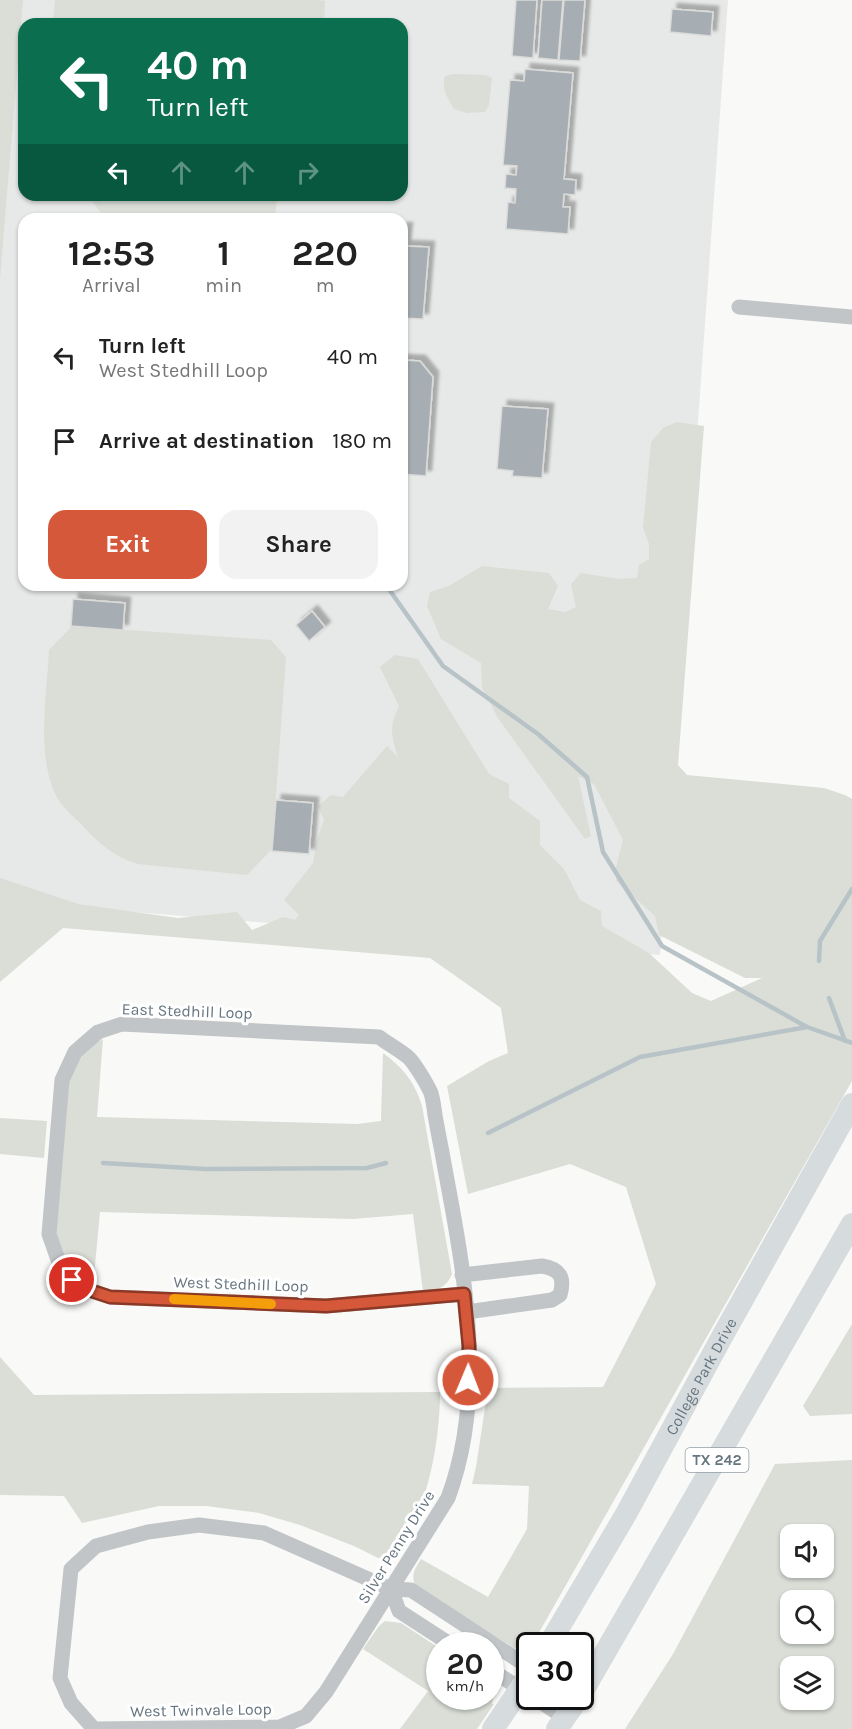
<!DOCTYPE html>
<html lang="en">
<head>
<meta charset="utf-8">
<style>
  :root { --surface:#fff; --page:#f2f2f2; --text:#222; --muted:#767676; --accent:#d6583b }
  body { margin:0; font-family:Karla,sans-serif; background:var(--page); color:var(--text); height:100vh; display:flex; flex-direction:column; font-size:22px; white-space:nowrap }
  * { box-sizing:border-box; margin:0 }
  p { font-size:20px; color:var(--muted) }
  .icon { flex:none; width:33px; height:33px; fill:none; stroke:currentColor; stroke-width:2; stroke-linecap:round; stroke-linejoin:round }
  .map { position:relative; flex:1; overflow:hidden }
  .sheet { position:absolute; left:18px; top:213px; width:390px; height:378px; display:flex; flex-direction:column; background:var(--surface); border-radius:18px; box-shadow:0 2px 4px #0004 }
  .sheet>* { flex:none }
  .banner { position:absolute; left:18px; top:18px; width:390px; height:183px; border-radius:18px; box-shadow:0 2px 4px #0004; background:#0b6e4f; color:#fff; overflow:hidden }
  .buttons { position:absolute; left:780px; top:1524px; display:grid; gap:12px }
  .buttons a { display:grid; place-items:center; width:54px; height:54px; border-radius:12px; background:var(--surface); box-shadow:0 2px 4px #0004; font-size:30px }
  .speed { position:absolute; left:426px; top:1632px; display:flex; gap:12px; font-size:30px; font-weight:700; text-align:center }
  .speed>* { display:grid; place-content:center; width:78px; height:78px; border-radius:50%; background:var(--surface); box-shadow:0 2px 4px #0004; line-height:1 }
  .speed small { font-size:15px; font-weight:400 }
  .speed .limit { border:3px solid #111; border-radius:9px; background:#fff; color:#111 }
  .pin { position:absolute; display:grid; place-items:center; width:51px; height:51px; color:#fff; margin:-26px; border:3px solid #fff; border-radius:50%; box-shadow:0 2px 6px #0007 }
  .me { position:absolute; width:66px; margin:-33px; rotate:1deg; stroke-linejoin:round; filter:drop-shadow(0 0 4px #0008) }
  .turn { display:flex; align-items:center; gap:21px; height:126px; padding:0 30px; font-size:27px }
  .turn .icon { width:78px; height:78px; stroke-width:2.5 }
  .turn b { display:block; font-size:42px; line-height:51px }
  .lanes { display:flex; align-items:center; height:57px; padding:0 30px; background:#0003; justify-content:center; gap:30px; direction:ltr }
  .lanes .off { opacity:.35 }
  .eta { display:flex; justify-content:space-evenly; align-items:center; height:102px; text-align:center }
  .eta b { font-size:36px; font-weight:700; line-height:42px }
  .action { display:flex; gap:12px; margin-top:auto; padding:12px 30px }
  .action a { flex:1; height:69px; border-radius:18px; background:var(--accent); color:#fff; font-size:24px; font-weight:700; line-height:69px; text-align:center }
  .action a+a { background:var(--page); color:var(--text) }
  ul { padding:0; list-style:none }
  li { display:flex; align-items:center; gap:18px; height:84px; padding:0 30px }
  li div { flex:1 }
  li b { display:block; font-size:22px }
  li em { font-style:normal }
  .map>svg:first-child { display:block }
</style>
</head>
<body>
<div class="map">
<svg width="852" height="1729" viewBox="0 0 852 1729">
  <defs>
    <filter id="shadow"><feDropShadow dx="5.5" dy="-5.5" stdDeviation="1.5" flood-color="#0004"/></filter>
  </defs>
  <rect width="100%" height="100%" fill="#f9f9f7"/>
  <!-- built -->
  <path fill="#e7e8e8" fill-rule="evenodd" d="M19,0h709l-68,955 -660,-54v-641zM24,24h378v171h-378zM24,219h378v366h-378z"/>
  <!-- green -->
  <path fill="#daded7" fill-rule="evenodd" d="M0,0h23l-23,279z
    M55,0h262l8,1 -1,23h-271z
    M454,74l32,1 6,3 -3,27 -4,7 -18,1 -13,-4c-6,-10 -13,-21 -9,-33z
    M88,195h189l-2,24h-170z
    M677,422l27,4 -26,339 9,10 137,13 21,7 7,4v282l-315,555 -10,9 -13,3 -97,-59c-7,-13 -3,-19 4,-30l67,38 39,-68 2,-43 -57,-2 4,-17 12,-79 115,-1 53,-103 -30,-97 -56,-23 -102,30 -21,-108 42,-25 19,-8 -7,-45 -71,-50 -367,-30 -63,54v-104l78,26 100,14 59,-6 15,18 31,-13 12,3 4,-5 -15,-15 29,-37 4,-23 7,-20 -6,-14 13,-11 12,2 44,-51 11,11c-7,-21 -9,-30 1,-51l-19,-39 15,-12 23,4 71,115 20,10v14l31,23v24l24,24 16,31 21,11 1,15 47,27 43,40 19,8 51,-23h-17l-86,-43 -4,-19 -39,-35v-14l7,-27 -29,-56 -16,-8 13,60 -6,3 -87,-121 -16,-30 -1,-25 -40,-24 -14,-33 3,-14 19,-6 33,-20 67,7 9,13 -10,23 17,3 11,-5 -5,-23 10,-11 38,6 18,-1 2,-13 10,-6v-15l-6,-16 8,-86 12,-14z
    M72,626l199,14 15,17 -14,192 -25,26 -109,-11c-22,-6 -40,-21 -55,-38 -8,-8 -19,-17 -25,-27 -23,-41 -11,-103 -9,-149z
    M103,1039l-6,78 260,7 24,-3 2,-68c20,15 32,29 39,53l30,168c-6,14 -14,16 -29,17l-10,-77 -60,5 -253,-7 -7,75 -24,-15 -14,-43 13,-148c7,-20 16,-32 35,-42z
    M0,1118l47,3 -3,37 -44,-4z
    M852,1324v90l-42,2 -7,-10z
    M0,1357l34,38 406,-3c0,39 -8,93 -26,128 -6,12 -14,24 -21,36l-15,2 -24,-12 -54,-21 -41,-12 -53,-7h-47l-77,17 -18,-27 -64,-1z
    M852,1460v269h-227l48,-75 102,-190zM790,1534h34v34h-34zM790,1600h34v34h-34zM790,1666h34v34h-34z
    M385,1621l16,2 38,25 1,48h50l1,-15 4,10 -3,13h2l-17,25h-77l28,-38 -65,-42 16,-23z"/>
  <g fill="none" stroke-linecap="round" stroke-linejoin="round">
    <!-- stream -->
    <path stroke="#b8c3c7" stroke-width="4.5" d="M386,585l57,81 95,68 49,43 16,75 59,94 145,81
      M819,961l1,-20 32,-52
      M829,998l16,43
      M488,1133l152,-76 167,-30 45,16
      M103,1163l103,6 161,-1 19,-5"/>
  </g>
  <!-- building -->
  <path fill="#a6aeb4" stroke="#dbdbd9" stroke-width="1.5" filter="url(#shadow)" d="M516,0h21l-4,58 -21,-2z
    M542,0h21l-5,60 -20,-2z
    M564,0h21l-5,61 -21,-1z
    M672,9l41,3 -2,24 -41,-4z
    M525,69l48,4 -9,106 12,1 -1,15 -11,-1 -1,13h7l-2,27 -62,-5 2,-27 7,1 1,-14 -11,-1 1,-14 10,1 1,-9 -14,-1 7,-85 14,1z
    M402,228h5l-2,18 24,1 -6,72 -21,-1z
    M402,360l18,1 13,16 -7,99 -24,-2z
    M502,406l46,3 -6,69 -30,-2 1,-5 -16,-2z
    M73,599l52,4 -2,27 -52,-4z
    M312,611l13,16 -16,14 -13,-16z
    M276,800l37,3 -4,51 -37,-3z"/>
  <g fill="none" stroke-linecap="round" stroke-linejoin="round">
    <!-- street -->
    <path stroke="#c1c5c8" stroke-width="15" d="M739,307l113,10
      M462,1275l80,-9c18,3 23,11 18,29l-8,5 -85,12
      M391,1589l8,22 54,35
      M490,1669l38,25
      M532,1696l33,22
      M94,1729l186,-2 26,-11 20,-24 122,-194c39,-104 17,-223 -3,-329 -3,-18 -7,-36 -10,-54 -1,-7 -2,-16 -4,-22 -4,-9 -16,-29 -22,-35 -9,-8 -21,-14 -30,-21l-257,-13 -24,8 -23,20 -13,28 -13,154 13,37 21,17 27,9 216,9 138,-12
      M94,1729l-23,-26 -11,-25 11,-109 25,-23 52,-14 51,-7 65,8 127,56 20,1 119,78"/>
    <!-- primary -->
    <g stroke="#d6dbde" stroke-width="22">
      <path id="s1" d="M548,1646l78,-132 97,-179 129,-231"/>
      <path d="M580,1696l272,-472"/>
      <path d="M493,1729l37,-55"/>
      <path d="M557,1729l23,-33"/>
    </g>
  </g>
  <g fill="none" stroke-linecap="round" stroke-linejoin="round">
    <!-- route casing -->
    <g stroke="#8b3926" stroke-width="15">
      <path id="route" d="M72,1280l11,8 27,9 216,9 138,-12 5,52 -1,34"/>
    </g>
    <!-- route -->
    <use href="#route" stroke="#d6583b" stroke-width="10"/>
    <!-- slow -->
    <path stroke="#f59e0b" stroke-width="10" d="M174,1299l97,5"/>
  </g>
  <g text-anchor="middle" dominant-baseline="central" stroke-width="6" stroke-linejoin="round" paint-order="stroke">
    <!-- shield labels -->
    <rect fill="#fff" stroke="#949fa6" stroke-width="1.5" x="685.5" y="1448" width="63" height="24" rx="4.5"/>
    <g font-size="15" font-weight="bold" fill="#667680">
      <text x="717" y="1460">TX 242</text>
    </g>
    <!-- street labels -->
    <g font-size="16" fill="#667680" stroke="#fff">
      <text transform="translate(187 1011) rotate(2)">East Stedhill Loop</text>
      <text transform="translate(241 1284) rotate(2)">West Stedhill Loop</text>
      <text stroke="none"><textPath href="#s1" startOffset="310">College Park Drive</textPath></text>
      <text transform="translate(396 1547) rotate(-58)">Silver Penny Drive</text>
      <text transform="translate(201 1710) rotate(-1)">West Twinvale Loop</text>
    </g>
  </g>
</svg>
<div class="buttons">
<a><svg class="icon" aria-label="sound" viewBox="0 0 24 24"><path d="M4 9h4l5-4v14l-5-4H4zM17 9q2 3 0 6"/></svg></a>
<a><svg class="icon" aria-label="search" viewBox="0 0 24 24"><circle cx="10" cy="10" r="6"/><path d="M15 15l6 6"/></svg></a>
<a><svg class="icon" aria-label="layers" viewBox="0 0 24 24"><path d="M12 4l9 5-9 5-9-5zM3 14l9 5 9-5"/></svg></a>
</div>
<div class="speed"><div>20<small>km/h</small></div><div class="limit">30</div></div>
<div class="pin" style="left:72px;top:1280px;background:#d93025"><svg class="icon" aria-label="arrive" viewBox="0 0 24 24"><path d="M6 21V4h12l-3 4 3 4H6"/></svg></div>
<svg class="me" style="left:468px;top:1380px" viewBox="-20 -20 40 40"><circle r="17" fill="#d6583b" stroke="#fff" stroke-width="3"/><path d="M0-11L8 9 0 5-8 9z" fill="#fff"/></svg>
<div class="banner">
<div class="turn"><svg class="icon" aria-label="left" viewBox="0 0 24 24"><path d="M17 20v-9H6M10 6l-5 5 5 5"/></svg><div><b>40 m</b>Turn left</div></div>
<div class="lanes"><svg class="icon" aria-label="left" viewBox="0 0 24 24"><path d="M17 20v-9H6M10 6l-5 5 5 5"/></svg><svg class="icon off" aria-label="ahead" viewBox="0 0 24 24"><path d="M12 20V5M6 11l6-6 6 6"/></svg><svg class="icon off" aria-label="ahead" viewBox="0 0 24 24"><path d="M12 20V5M6 11l6-6 6 6"/></svg><svg class="icon off" aria-label="right" viewBox="0 0 24 24"><path d="M7 20v-9h11M14 6l5 5-5 5"/></svg></div>
</div>
<section class="sheet">
<div class="eta">
<div><b>12:53</b><p>Arrival</p></div>
<div><b>1</b><p>min</p></div>
<div><b>220</b><p>m</p></div>
</div>
<ul>
<li><svg class="icon" aria-label="left" viewBox="0 0 24 24"><path d="M17 20v-9H6M10 6l-5 5 5 5"/></svg><div><b>Turn left</b><p>West Stedhill Loop</p></div><em>40 m</em></li>
<li><svg class="icon" aria-label="arrive" viewBox="0 0 24 24"><path d="M6 21V4h12l-3 4 3 4H6"/></svg><div><b>Arrive at destination</b></div><em>180 m</em></li>
</ul>
<div class="action"><a>Exit</a><a>Share</a></div>
</section>
</div>
</body>
</html>
